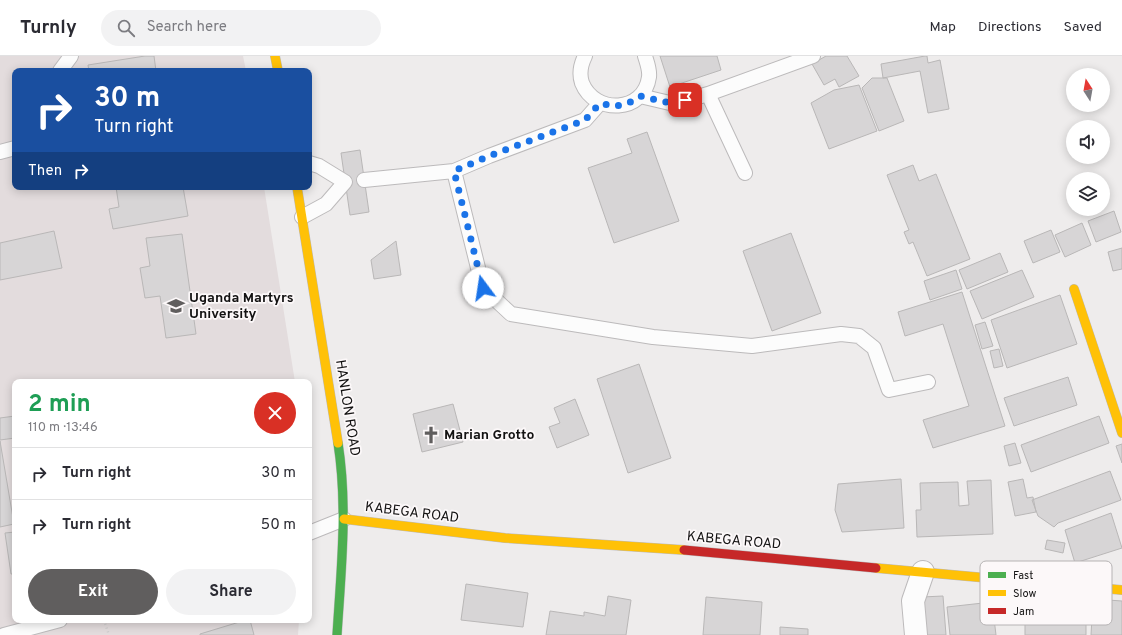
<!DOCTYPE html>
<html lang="en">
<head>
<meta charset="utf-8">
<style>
  :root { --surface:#fff; --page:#f2f2f3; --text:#2b2b33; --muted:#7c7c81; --line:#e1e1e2; --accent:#605e5e }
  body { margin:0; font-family:Overpass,sans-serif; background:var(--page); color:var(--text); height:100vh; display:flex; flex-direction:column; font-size:15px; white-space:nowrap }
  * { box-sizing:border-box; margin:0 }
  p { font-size:13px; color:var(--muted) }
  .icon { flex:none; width:22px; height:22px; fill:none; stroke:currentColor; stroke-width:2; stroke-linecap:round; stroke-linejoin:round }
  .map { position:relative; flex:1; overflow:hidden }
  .sheet { position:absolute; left:12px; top:323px; width:300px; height:244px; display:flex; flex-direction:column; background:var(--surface); border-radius:8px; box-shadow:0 2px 10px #0003 }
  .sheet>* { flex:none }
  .hud { position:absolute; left:12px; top:12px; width:300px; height:122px; border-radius:8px; box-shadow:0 2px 10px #0003; background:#1a4fa0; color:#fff; overflow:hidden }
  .needle { width:26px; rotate:349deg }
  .tools { position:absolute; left:1066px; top:12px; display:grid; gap:8px }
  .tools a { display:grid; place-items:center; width:44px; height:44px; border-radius:50%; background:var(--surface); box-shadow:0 2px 10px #0003; font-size:20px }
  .pin { position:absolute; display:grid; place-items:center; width:34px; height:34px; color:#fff; margin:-17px; border-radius:8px; box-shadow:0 2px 6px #0006 }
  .me { position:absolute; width:44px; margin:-22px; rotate:346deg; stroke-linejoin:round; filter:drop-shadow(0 0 3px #0008) }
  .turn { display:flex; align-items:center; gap:14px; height:84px; padding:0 16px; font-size:18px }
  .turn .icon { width:52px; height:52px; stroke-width:2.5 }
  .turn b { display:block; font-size:28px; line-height:34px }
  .then { display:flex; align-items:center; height:38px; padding:0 16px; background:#0003; gap:8px; font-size:15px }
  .round { display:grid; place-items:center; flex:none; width:42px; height:42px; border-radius:21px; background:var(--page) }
  .headline { display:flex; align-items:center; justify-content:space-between; height:68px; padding:0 16px }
  h1 { font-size:24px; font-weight:700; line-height:30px; color:#1e9e55 }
  .cta { display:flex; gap:8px; margin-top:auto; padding:8px 16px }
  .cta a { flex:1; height:46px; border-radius:24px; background:var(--accent); color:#fff; font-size:16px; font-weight:700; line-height:46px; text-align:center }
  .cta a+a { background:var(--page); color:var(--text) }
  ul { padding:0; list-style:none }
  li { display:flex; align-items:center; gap:12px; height:52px; padding:0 16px; border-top:1px solid var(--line) }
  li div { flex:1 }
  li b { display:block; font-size:15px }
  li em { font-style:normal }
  header { display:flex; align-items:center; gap:24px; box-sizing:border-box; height:56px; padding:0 20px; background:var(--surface); border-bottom:1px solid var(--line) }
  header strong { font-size:19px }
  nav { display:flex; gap:22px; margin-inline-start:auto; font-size:14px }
  .search { width:280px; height:36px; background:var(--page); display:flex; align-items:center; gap:10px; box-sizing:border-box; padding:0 14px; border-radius:22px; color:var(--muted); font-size:15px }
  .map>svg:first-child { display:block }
</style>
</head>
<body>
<header>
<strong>Turnly</strong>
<div class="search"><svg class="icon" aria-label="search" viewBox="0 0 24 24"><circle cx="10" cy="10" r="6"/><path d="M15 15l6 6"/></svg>Search here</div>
<nav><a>Map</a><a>Directions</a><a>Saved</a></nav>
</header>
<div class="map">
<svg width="1122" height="579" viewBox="0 0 1122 579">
  <rect width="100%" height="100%" fill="#eeecec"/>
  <!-- built -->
  <path fill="#e3dcdd" d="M0,0h243l3,15h-231v116h249l31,195h-280v238h284l-1,15h-298z"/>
  <!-- building -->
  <path fill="#d7d5d6" stroke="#b9b7b7" d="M145,0h9l2,15h-67l-1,-6z
    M660,0h57l4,14 -51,17z
    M826,0h21l12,20 -20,11 -4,-8 -11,6 -12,-21z
    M925,0h2l1,7 12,-3 9,49 -21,4 -8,-42 -37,7 -2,-14z
    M872,22h15l17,43 -25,10 -17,-43z
    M859,29l18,46 -48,18 -18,-46 23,-13z
    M647,76l32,89 -65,22 -26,-75 44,-15 -5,-14z
    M360,94l9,62 -19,3 -9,-62z
    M913,109l6,16 17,-7 34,85 -43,17 -14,-34 -4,2 -5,-12 5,-2 -22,-55z
    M116,131h67l5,29 -75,13 -4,-20 10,-2z
    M1114,155l7,21 -25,10 -8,-21z
    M1082,167l9,22 -26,12 -10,-22z
    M1051,174l9,22 -27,11 -9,-22z
    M54,175l8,37 -62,12v-37z
    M791,177l30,80 -49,18 -29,-80z
    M182,178l14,100 -30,4 -6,-42 -15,2 -5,-30 10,-2 -4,-28z
    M396,185l5,34 -27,4 -3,-19z
    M1122,192v21l-9,2 -5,-19z
    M1000,197l8,19 -41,17 -8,-19z
    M956,214l6,19 -32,11 -6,-19z
    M1022,214l12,27 -52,22 -12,-28z
    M962,236l43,134 -72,22 -10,-28 46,-14 -26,-82 -38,12 -7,-24z
    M1060,239l17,49 -70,24 -16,-48z
    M985,266l8,24 -11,3 -7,-24z
    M999,293l4,17 -9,2 -4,-17z
    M639,308l32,94 -43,15 -31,-94z
    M1068,321l9,28 -63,21 -10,-28z
    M575,343l14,36 -32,13 -8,-21 11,-4 -6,-15z
    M453,348l10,38 -41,10 -9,-38z
    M15,360v22l-15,2v-22z
    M1099,360l10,27 -78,29 -10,-27z
    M0,385l14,83 -14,3z
    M1015,387l6,20 -12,3 -5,-20z
    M1122,388v19l-6,-17z
    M1110,415l11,29 -63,23 -4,4 -16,-11 -6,-16z
    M901,423l3,49 -62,4 -7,-22 3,-26z
    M1023,423l4,19 6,-1 3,15 -21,4 -7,-34z
    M991,424l2,54 -76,3 -1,-27h5l-1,-27 38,-1 1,24 10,-1 -2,-24z
    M1111,457l11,35 -47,15 -10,-33z
    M15,476v42h-4l-6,-41z
    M1047,484l18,3 -2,10 -18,-4z
    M466,528l62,9 -5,34 -62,-7z
    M608,540l23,4 -5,35h-80l4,-24 34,5v-4l21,4z
    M943,540l3,39h-22l-2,-38z
    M706,541l56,5 -2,33h-57z
    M1093,543l29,2v34h-31z
    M992,546l4,33h-46l-3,-28z
    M1025,553h61v26h-61z
    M246,564h4l4,15h-54v-1z
    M780,571l28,2v6h-28z"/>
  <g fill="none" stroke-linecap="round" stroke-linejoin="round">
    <!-- lane casing -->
    <g stroke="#bcbabb" stroke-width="16">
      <path id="lane" d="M585,0c-4,8 -6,18 -3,27 13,32 62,30 67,-6 1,-7 -2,-14 -4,-21
        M60,15l11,-15
        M708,38l105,-38
        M640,40l34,8 34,-10 37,79
        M0,96l15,-4
        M454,115l29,117 28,26 142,23 99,9 89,-12 18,2 15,12 15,42 39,-8
        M364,124l90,-9 35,-15 96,-36 15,-17
        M302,161l24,-13 19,-22 -26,-16 -10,-3
        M309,477l35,-14
        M4,579l56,-15"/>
    </g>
    <!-- street casing -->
    <g stroke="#bcbabb" stroke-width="24">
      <path id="street" d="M916,579l-3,-34 10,-29"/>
    </g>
    <!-- fast casing -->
    <g stroke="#bcbabb" stroke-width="10">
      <path id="fast" d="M337,579c4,-64 11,-128 1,-192"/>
    </g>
    <!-- slow casing -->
    <g stroke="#bcbabb" stroke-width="10">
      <path id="slow" d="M275,0l3,15
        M297,131l41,256
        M1074,233l48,144
        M344,463l161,19 179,12
        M876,512l246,22"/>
    </g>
    <!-- jam casing -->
    <g stroke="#bcbabb" stroke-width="10">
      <path id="jam" d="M684,494l192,18"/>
    </g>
    <!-- path -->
    <path stroke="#cecdcd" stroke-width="2.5" stroke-dasharray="1 3" stroke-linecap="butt" d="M104,564l5,15"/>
    <!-- lane -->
    <use href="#lane" stroke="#fcfcfc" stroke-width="14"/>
    <!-- street -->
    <use href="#street" stroke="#fcfcfc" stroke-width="22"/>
    <!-- fast -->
    <use href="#fast" stroke="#4caf50" stroke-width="9"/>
    <!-- slow -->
    <use href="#slow" stroke="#ffc107" stroke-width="9"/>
    <!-- jam -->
    <use href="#jam" stroke="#c62828" stroke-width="9"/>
  </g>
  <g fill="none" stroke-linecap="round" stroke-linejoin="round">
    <!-- route -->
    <path stroke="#1a73e8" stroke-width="7" stroke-dasharray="0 12.6" d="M483,232l-29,-117 35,-15 96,-36 15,-17c17,5 26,3 40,-7l34,8 11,-4"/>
  </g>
  <!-- icons -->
  <defs>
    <g id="university-bare" transform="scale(1.38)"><path d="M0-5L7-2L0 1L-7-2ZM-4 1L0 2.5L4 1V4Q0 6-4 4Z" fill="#605e5e" stroke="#fcf8f9" stroke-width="2.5" paint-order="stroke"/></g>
    <g id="church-bare" transform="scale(1.38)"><path d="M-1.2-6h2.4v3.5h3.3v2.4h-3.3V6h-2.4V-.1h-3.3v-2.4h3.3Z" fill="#605e5e" stroke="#fcf8f9" stroke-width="2.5" paint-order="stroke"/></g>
  </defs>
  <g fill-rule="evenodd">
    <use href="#university-bare" x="176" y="250"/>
    <use href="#church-bare" x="431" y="379"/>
  </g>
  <g text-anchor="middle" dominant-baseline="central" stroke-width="3.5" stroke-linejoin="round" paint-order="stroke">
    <!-- poi labels -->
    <g font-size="14" font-weight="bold" fill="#131212" stroke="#fcf8f9" text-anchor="start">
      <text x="189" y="242">Uganda Martyrs<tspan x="189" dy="16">University</tspan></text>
      <text x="444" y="379">Marian Grotto</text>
    </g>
    <!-- street labels -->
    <g font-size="14" fill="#131212" stroke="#fcf8f9">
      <text transform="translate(347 352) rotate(81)">HANLON ROAD</text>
      <text transform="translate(412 457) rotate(7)">KABEGA ROAD</text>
      <text transform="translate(734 485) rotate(5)">KABEGA ROAD</text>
    </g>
  </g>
  <!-- legend -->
  <rect x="980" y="505" width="132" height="64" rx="6" fill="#fcf8f9" stroke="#b6b3b4" stroke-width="1"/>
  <rect x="988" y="516" width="18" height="6" fill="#4caf50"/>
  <rect x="988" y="534" width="18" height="6" fill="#ffc107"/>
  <rect x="988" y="552" width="18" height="6" fill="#c62828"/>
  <g font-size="11" fill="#131212">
    <text x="1013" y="523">Fast</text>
    <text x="1013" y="541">Slow</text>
    <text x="1013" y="559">Jam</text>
  </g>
</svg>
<div class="tools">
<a><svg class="needle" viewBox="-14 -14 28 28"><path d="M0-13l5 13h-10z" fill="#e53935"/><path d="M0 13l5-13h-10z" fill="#7c7c81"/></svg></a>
<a><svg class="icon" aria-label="sound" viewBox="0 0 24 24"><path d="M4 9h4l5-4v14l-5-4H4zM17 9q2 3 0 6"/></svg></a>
<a><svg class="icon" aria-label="layers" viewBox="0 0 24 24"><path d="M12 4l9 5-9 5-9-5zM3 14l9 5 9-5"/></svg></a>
</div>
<div class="pin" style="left:685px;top:44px;background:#d93025"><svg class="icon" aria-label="arrive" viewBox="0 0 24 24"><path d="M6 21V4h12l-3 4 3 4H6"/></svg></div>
<svg class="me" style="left:483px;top:232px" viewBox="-20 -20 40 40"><circle r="19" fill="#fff"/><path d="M0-13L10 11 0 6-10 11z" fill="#1a73e8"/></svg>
<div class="hud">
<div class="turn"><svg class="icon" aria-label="right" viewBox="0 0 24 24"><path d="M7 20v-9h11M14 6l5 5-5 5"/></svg><div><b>30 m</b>Turn right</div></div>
<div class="then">Then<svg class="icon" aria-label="right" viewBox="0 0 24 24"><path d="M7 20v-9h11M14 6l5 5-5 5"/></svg></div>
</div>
<section class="sheet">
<div class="headline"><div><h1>2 min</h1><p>110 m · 13:46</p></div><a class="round" style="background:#d93025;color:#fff"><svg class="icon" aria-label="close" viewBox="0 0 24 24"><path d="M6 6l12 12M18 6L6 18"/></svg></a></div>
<ul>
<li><svg class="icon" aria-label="right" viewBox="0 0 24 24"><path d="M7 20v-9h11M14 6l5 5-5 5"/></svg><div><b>Turn right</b></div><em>30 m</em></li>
<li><svg class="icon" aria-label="right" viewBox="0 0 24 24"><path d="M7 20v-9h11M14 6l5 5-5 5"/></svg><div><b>Turn right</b></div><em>50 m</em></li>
</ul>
<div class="cta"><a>Exit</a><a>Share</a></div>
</section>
</div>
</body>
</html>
